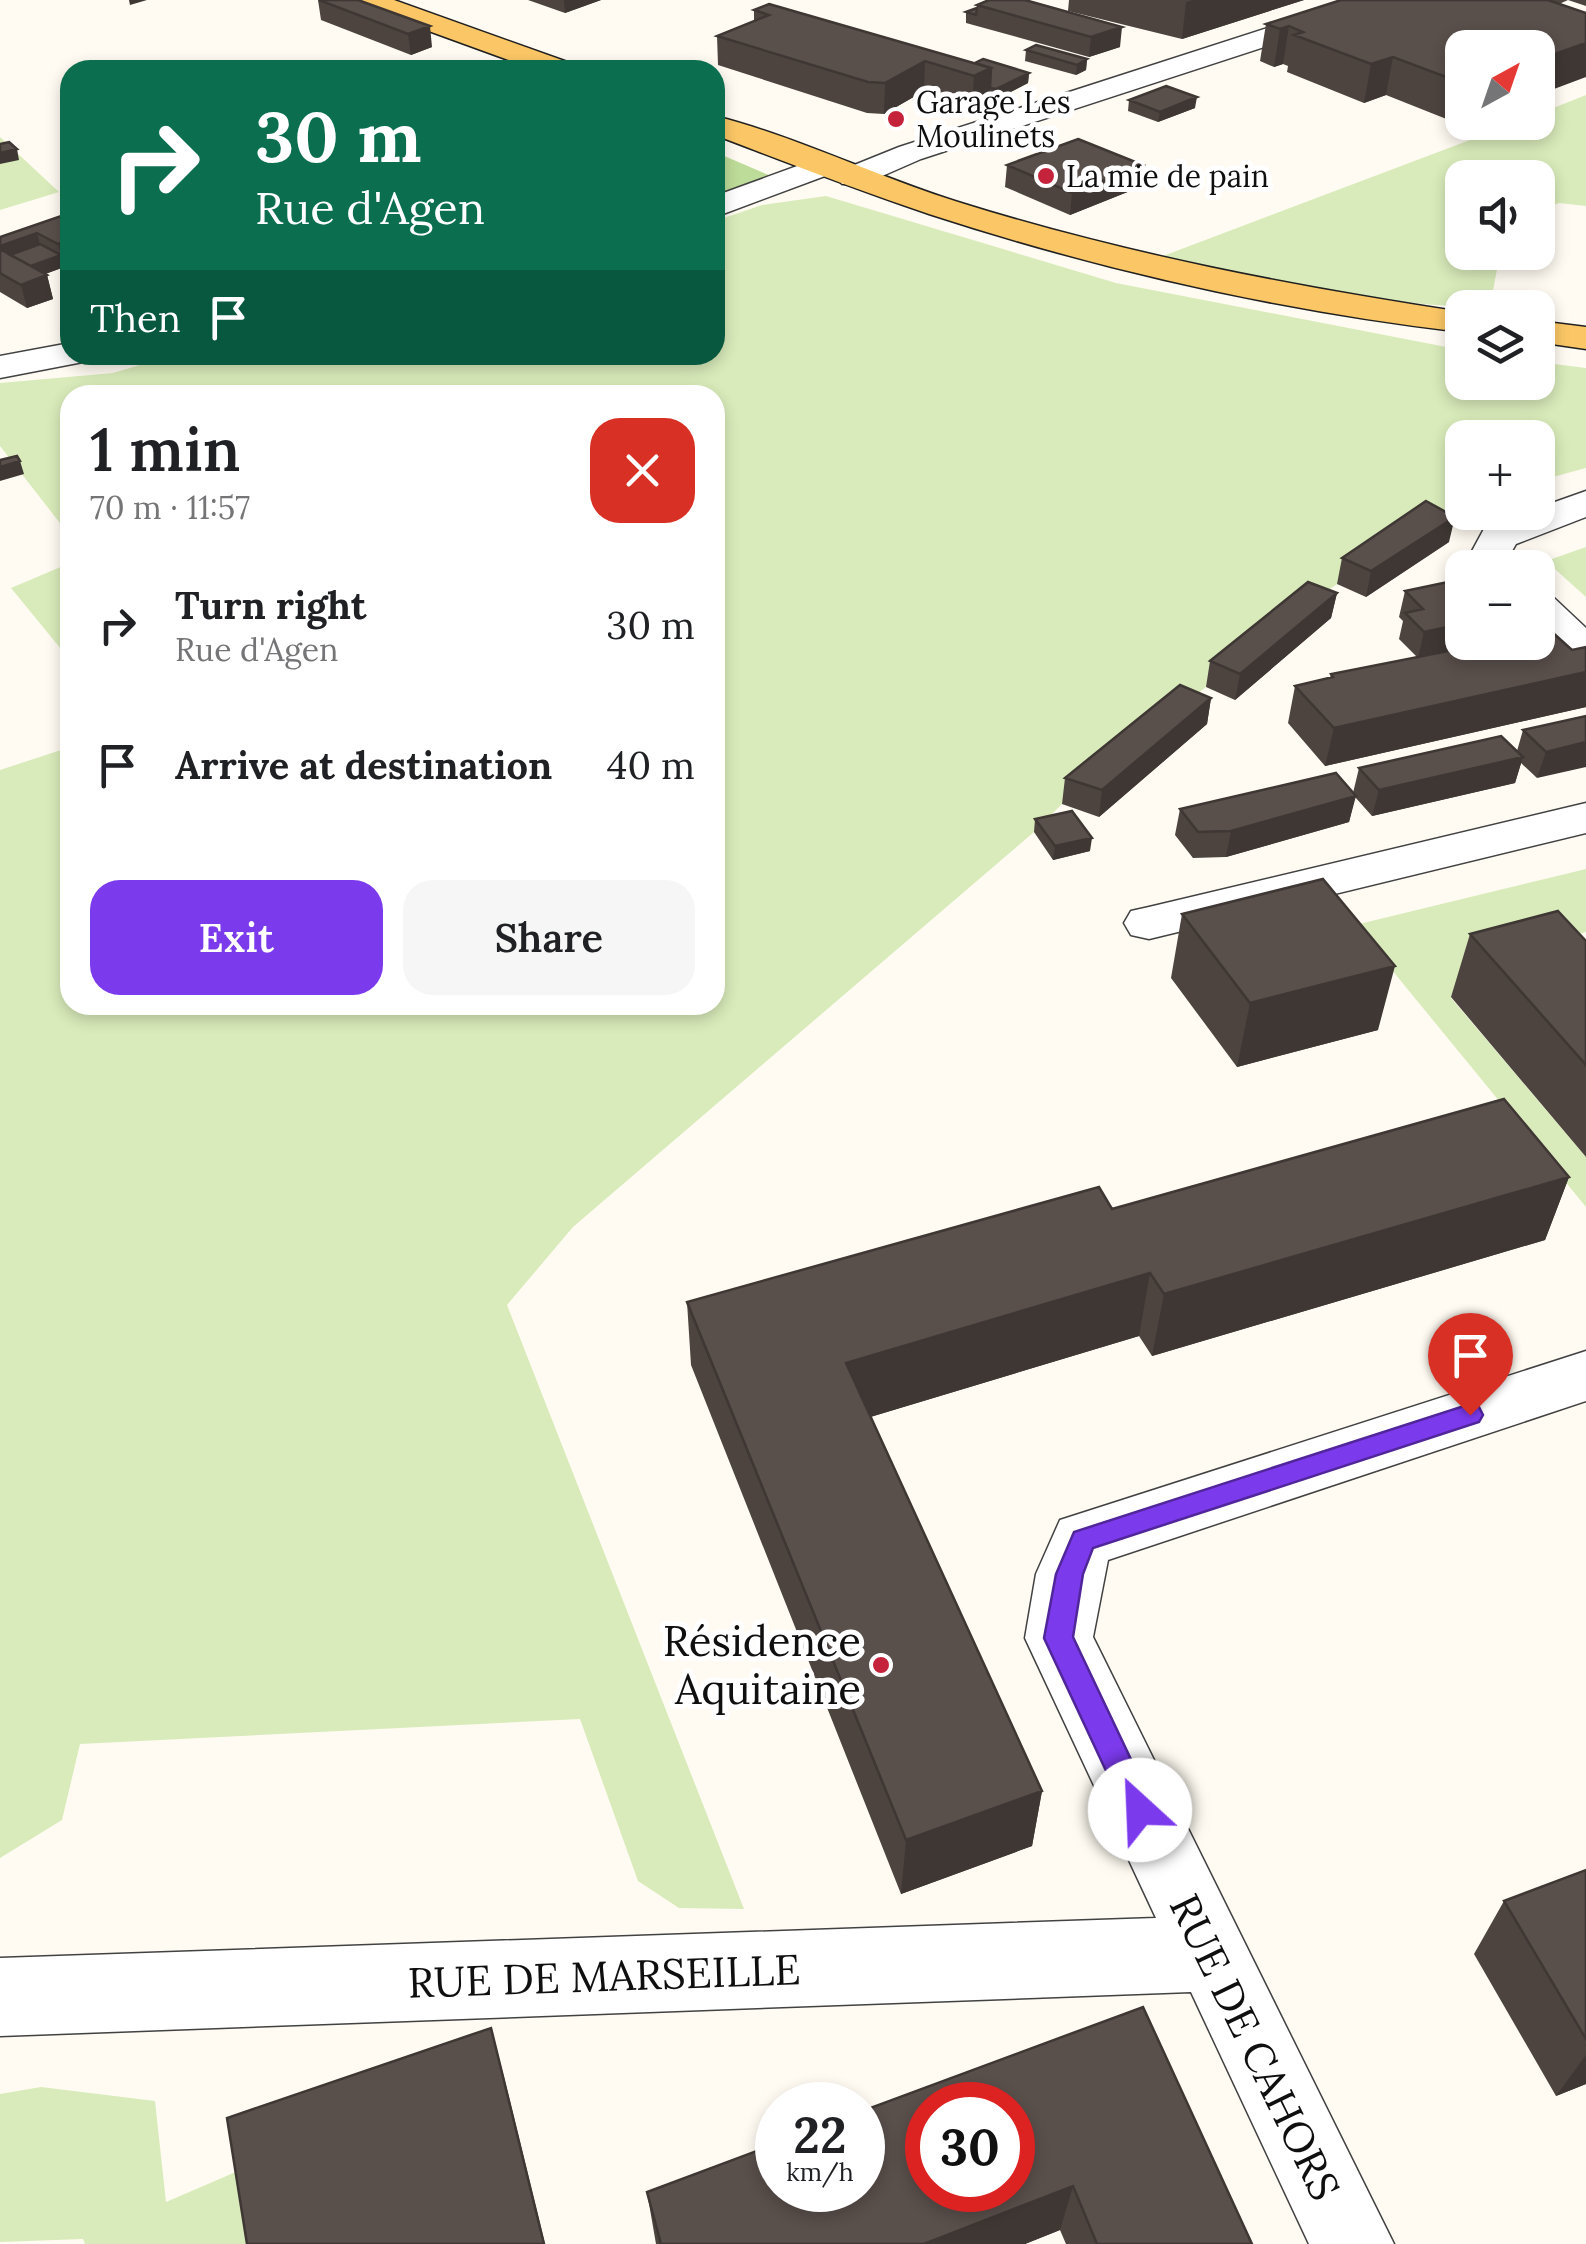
<!DOCTYPE html>
<html lang="en">
<head>
<meta charset="utf-8">
<style>
  :root { --surface:#fff; --page:#f6f6f6; --text:#202124; --muted:#757577; --accent:#7c3aed }
  body { margin:0; font-family:Lora,serif; background:var(--page); color:var(--text); height:100vh; display:flex; flex-direction:column; font-size:38px; white-space:nowrap }
  * { box-sizing:border-box; margin:0 }
  p { font-size:32px; color:var(--muted) }
  .icon { flex:none; width:55px; height:55px; fill:none; stroke:currentColor; stroke-width:2; stroke-linecap:round; stroke-linejoin:round }
  .map { position:relative; flex:1; overflow:hidden }
  .details { position:absolute; left:60px; top:385px; width:665px; height:630px; display:flex; flex-direction:column; background:var(--surface); border-radius:30px; box-shadow:0 5px 15px #0003 }
  .details>* { flex:none }
  .guide { position:absolute; left:60px; top:60px; width:665px; height:305px; border-radius:30px; box-shadow:0 5px 15px #0003; background:#0b6e4f; color:#fff; overflow:hidden }
  .needle { width:65px; rotate:40deg }
  .buttons { position:absolute; left:1445px; top:30px; display:grid; gap:20px }
  .buttons a { display:grid; place-items:center; width:110px; height:110px; border-radius:20px; background:var(--surface); box-shadow:0 5px 15px #0003; font-size:50px }
  .speed { position:absolute; left:755px; top:2082px; display:flex; gap:20px; font-size:50px; font-weight:700; text-align:center }
  .speed>* { display:grid; place-content:center; width:130px; height:130px; border-radius:50%; background:var(--surface); box-shadow:0 5px 15px #0003; line-height:1 }
  .speed small { font-size:25px; font-weight:400 }
  .speed .limit { border:15px solid #d22; background:#fff; color:#111 }
  .pin { position:absolute; display:grid; place-items:center; width:85px; height:85px; color:#fff; margin:-102px -42px; border-radius:50% 50% 50% 0; rotate:-45deg; box-shadow:0 0 10px #0007 }
  .pin .icon { rotate:45deg }
  .me { position:absolute; width:110px; margin:-55px; rotate:335deg; stroke-linejoin:round; filter:drop-shadow(0 0 8px #0008) }
  .turn { display:flex; align-items:center; gap:35px; height:210px; padding:0 30px; font-size:45px }
  .turn .icon { width:130px; height:130px; stroke-width:2.5 }
  .turn b { display:block; font-size:70px; line-height:85px }
  .then { display:flex; align-items:center; height:95px; padding:0 30px; background:#0003; gap:20px; font-size:38px }
  .round { display:grid; place-items:center; flex:none; width:105px; height:105px; border-radius:30px; background:var(--page) }
  .headline { display:flex; align-items:center; justify-content:space-between; height:170px; padding:0 30px }
  h1 { font-size:60px; font-weight:600; line-height:75px }
  .cta { display:flex; gap:20px; margin-top:auto; padding:20px 30px }
  .cta a { flex:1; height:115px; border-radius:30px; background:var(--accent); color:#fff; font-size:40px; font-weight:600; line-height:115px; text-align:center }
  .cta a+a { background:var(--page); color:var(--text) }
  ul { padding:0; list-style:none }
  li { display:flex; align-items:center; gap:30px; height:140px; padding:0 30px }
  li div { flex:1 }
  li b { display:block; font-size:38px }
  li em { font-style:normal }
  .map>svg:first-child { display:block }
</style>
</head>
<body>
<div class="map">
<svg width="1586" height="2244" viewBox="0 0 1586 2244">
  <rect width="100%" height="100%" fill="#fffbf2"/>
  <!-- green -->
  <path fill="#d9ebba" d="M1586,95v111l-27,-3 -21,8v-33h-76v74l38,1 -10,54c-106,1 -220,-29 -327,-51l352,-133 23,-1v-8z
    M0,137l59,55 -59,18z
    M826,196l290,87 346,67v32h76v-20l48,6v100l-48,13v-43h-76v69l-42,19 -117,82 -241,196 -28,28 -461,395 -66,78 237,604 -65,-1 -41,-27 -58,-162 -500,25 -18,76 -62,38v-1088l70,-23v258h645v-610h-645v141l-70,-90v-63l113,-10 60,-18h542v-134l47,-16z
    M1586,547v50l-40,-36z
    M70,563v97l-59,-72z
    M1586,869v63l-67,19 -68,47 135,159v50l-231,-282z
    M41,2087l114,14 11,101 86,-37 13,79h-180l-2,-5 -83,3v-148z"/>
  <!-- forest -->
  <path fill="#bedc99" d="M715,152l56,24 -56,20z"/>
  <g fill="none" stroke-linecap="round" stroke-linejoin="round">
    <!-- minor casing -->
    <g stroke="#424242" stroke-width="3">
      <path id="minor" d="M1354,0h40l-4,6 -469,153 -57,25h-22l-5,-7 5,-7 57,-23z
        M822,157l11,2 4,7 -4,7 -118,44v-21z
        M70,343v12h17l-4,7 -83,16v-22z
        M1586,491v26l-70,27 -4,7 5,17h-41l-4,-17 13,-24 40,-15h13v-4z
        M1538,593l15,4 33,31v37l-15,-4 -33,-32z
        M1586,803v30l-437,106 -18,-4 -7,-12 7,-12 18,-4z
        M1586,1351v50l-478,159 -15,77 301,607h-85l-118,-252 -1191,44v-78l1156,-40 -131,-280 11,-64 24,-54z"/>
    </g>
    <!-- primary casing -->
    <g stroke="#202020" stroke-width="3">
      <path id="primary" d="M356,0h38l179,64 4,6h-41l-176,-64z
        M715,116c83,21 162,61 243,86 166,52 333,84 504,110v20c-180,-21 -361,-62 -533,-118 -72,-24 -143,-52 -214,-79z
        M1538,321l48,6v22l-48,-7z"/>
    </g>
    <!-- minor -->
    <use href="#minor" fill="#fff" fill-rule="evenodd"/>
    <!-- primary -->
    <use href="#primary" fill="#fbc766" fill-rule="evenodd"/>
  </g>
  <!-- wall -->
  <path fill="#4d4440" d="M318,0h40l74,47 -21,8 -90,-35z
    M528,0h73l-36,13z
    M1069,0h235l-122,39 -114,-28z
    M1341,0h245v6l-18,-6 -106,48v74l-3,2 -73,-29 -22,8 -77,-31 1,-6 -5,-2 -9,3 -14,-6 6,-37z
    M1032,2l88,45 -31,10 -123,-34v-11l11,-4v-3z
    M754,10l221,53 54,10 -1,10 -33,17 -6,-2 -17,8 -48,-15 -40,23 -17,-1 -149,-48 -1,-29 37,-15z
    M1036,45l51,14 -1,11 -10,5 -51,-14 1,-11z
    M1129,100l66,8 -37,14 -30,-11z
    M1007,165h136l-3,22 -70,28 -65,-28z
    M70,220v45l-25,9 2,1 6,24 -26,9 -27,-16v-55z
    M1449,542l-83,55 -29,-13 5,-26z
    M1462,579l-9,71h119l14,-3v60l-261,59 -37,-43 7,-37 35,-8 1,-4 86,-17 -18,-18 4,-18 -4,-4 6,-26z
    M1337,593l-6,25 -96,82 -29,-13 4,-26z
    M1211,698l-4,26 -108,93 -37,-13 3,-26z
    M1586,716l-49,62 -16,-15 -6,20 -143,33 -17,-19 -6,25 -123,35 -33,1 -18,-23 5,-26 173,-16 6,-25 158,-17 6,-21z
    M1035,819l55,32 -37,9 -19,-28z
    M1182,914l196,116 -141,37 -66,-89z
    M1470,934l116,7v216l-135,-160z
    M1569,1177l-24,63 -393,116 -13,-20 -269,81 172,374 -10,55 -131,48 -210,-529 -4,-63 425,-93z
    M1586,1870v214l-30,12 -82,-142 30,-53z
    M862,2111l390,133h-186l-6,-14 -35,14h-369l-9,-52z"/>
  <!-- shaded-wall -->
  <path fill="#3e3734" d="M129,0h18l-17,5z
    M564,0h37l-36,13z
    M1193,0h111l-122,39 4,-37z
    M430,26l2,21 -21,8 -3,-21z
    M1289,26l-6,38 -9,3 6,-38z
    M1122,27l-2,20 -31,10 2,-20z
    M1586,43v34l-48,18v-35z
    M1393,57l-7,38 -22,8 7,-39z
    M1087,59l-1,11 -10,5 1,-10z
    M925,61l-1,30 -40,23 1,-31z
    M991,68l-2,30 -17,8 2,-30z
    M1029,73l-1,10 -33,17 1,-11z
    M1197,97l-2,11 -37,14 2,-10z
    M17,149l2,11 -19,4v-11z
    M1143,165l-3,22 -70,28 2,-22z
    M37,233l6,23 -43,3v-13z
    M70,240v25l-6,2 -6,-23z
    M61,255l3,12 -40,15 -3,-12z
    M47,275l6,24 -26,9 -6,-23z
    M20,461l4,13 -24,7v-14z
    M1455,517l-6,25 -83,55 5,-26z
    M1337,593l-6,25 -96,82 5,-26z
    M1462,624v18h27l-71,16 6,-26z
    M1586,672v35l-261,59 9,-38z
    M1211,698l-4,26 -108,93 3,-27z
    M1586,742v25l-49,11 9,-26z
    M1523,757l-8,26 -143,33 7,-26z
    M1356,796l-7,26 -123,35 5,-26z
    M1092,838l-2,13 -37,9 2,-14z
    M1395,966l-17,64 -141,37 13,-64z
    M1569,1177l-24,63 -393,116 12,-62z
    M1150,1273l-11,63 -295,89 2,-62z
    M1042,1791l-10,55 -131,48 5,-54z
    M491,2028l13,49 41,167h-1z
    M1586,2055v29l-30,12z
    M1073,2186l-13,44 -35,14h-101z"/>
  <!-- building -->
  <path fill="#594f4b" stroke="#3e3734" stroke-width="2.5" fill-rule="evenodd" d="M319,0h39l72,26 -22,8z
    M989,0h36l97,27 -31,10 -114,-32z
    M1341,0h207l38,13v30l-48,17v-12h-76v35l-69,-26 -22,7 -77,-29 9,-3 -14,-6 -9,3 -14,-5z
    M769,4l222,64 -17,8 -49,-15 -40,22 -17,-1 -151,-46 52,-21 -15,-5z
    M977,8l-1,7 -10,-3z
    M1036,45l51,14 -10,6 -51,-15z
    M983,59l46,14 -33,16 -6,-1 1,-20 -16,-5z
    M1166,86l31,11 -37,15 -31,-12z
    M1078,139l65,26 -71,28 -65,-28z
    M9,142l8,7 -17,4v-9z
    M61,216l9,4v20l-12,4 -21,-11 -37,13v-9z
    M40,244l21,11 -30,11 -21,-11z
    M0,249l47,26 -26,10 -21,-12z
    M17,456l3,5 -20,6v-7z
    M1426,501l29,16 -84,54 -29,-13z
    M1462,579v45l-38,8 -19,-19 18,-4 -18,-18z
    M1308,582l29,11 -97,81 -30,-13z
    M1552,632l20,18 14,-3v25l-252,56 -39,-42 38,-9 -2,-3 163,-32h44v-8z
    M1180,685l31,13 -109,92 -37,-12z
    M1586,716v26l-40,10 -23,-22z
    M1501,736l22,21 -144,33 -20,-22z
    M1336,773l20,23 -125,35 -33,1 -18,-23z
    M1072,811l20,27 -37,8 -20,-27z
    M1323,879l72,87 -145,37 -68,-89z
    M1558,911l28,30v124l-116,-131z
    M1504,1099l65,78 -405,117 -14,-21 -304,90 196,428 -136,49 -219,-538 412,-115 13,22z
    M1586,1870v169l-82,-138z
    M1143,2007l109,237h-155l-24,-58 -149,58h-263l-14,-52 131,-49v47h84v-79zM928,2105h84v85h-84z
    M491,2028l53,216h-297l-20,-126z"/>
  <!-- route -->
  <path fill="#7c3aed" stroke="#51269a" stroke-width="2.5" d="M1470,1404l9,3 4,8 -4,7 -386,126 -10,26 -10,63 82,173 -4,10 -11,4 -11,-4 -85,-182 12,-64 18,-42z"/>
  <!-- markers -->
  <g fill="#c4233b" stroke="#fff" stroke-width="4">
    <circle cx="896" cy="119" r="10"/>
    <circle cx="1046" cy="176" r="10"/>
    <circle cx="881" cy="1665" r="10"/>
  </g>
  <g text-anchor="middle" dominant-baseline="central" stroke-width="10" stroke-linejoin="round" paint-order="stroke">
    <!-- far-poi labels -->
    <g font-size="30" fill="#0f0f0f" stroke="#fff" text-anchor="start">
      <text x="916" y="102">Garage Les<tspan x="916" dy="34">Moulinets</tspan></text>
      <text x="1066" y="176">La mie de pain</text>
    </g>
    <!-- near-poi labels -->
    <g font-size="42" fill="#0f0f0f" stroke="#fff" text-anchor="end">
      <text x="861" y="1641">Résidence<tspan x="861" dy="48">Aquitaine</tspan></text>
    </g>
    <!-- near-street labels -->
    <g font-size="42" fill="#0f0f0f" stroke="#fff">
      <text transform="translate(604 1976) rotate(-2)">RUE DE MARSEILLE</text>
      <text transform="translate(1255 2047) rotate(64)">RUE DE CAHORS</text>
    </g>
  </g>
</svg>
<div class="buttons">
<a><svg class="needle" viewBox="-14 -14 28 28"><path d="M0-13l5 13h-10z" fill="#e53935"/><path d="M0 13l5-13h-10z" fill="#757577"/></svg></a>
<a><svg class="icon" aria-label="sound" viewBox="0 0 24 24"><path d="M4 9h4l5-4v14l-5-4H4zM17 9q2 3 0 6"/></svg></a>
<a><svg class="icon" aria-label="layers" viewBox="0 0 24 24"><path d="M12 4l9 5-9 5-9-5zM3 14l9 5 9-5"/></svg></a>
<a>+</a>
<a>−</a>
</div>
<div class="speed"><div>22<small>km/h</small></div><div class="limit">30</div></div>
<div class="pin" style="left:1470px;top:1415px;background:#d93025"><svg class="icon" aria-label="arrive" viewBox="0 0 24 24"><path d="M6 21V4h12l-3 4 3 4H6"/></svg></div>
<svg class="me" style="left:1140px;top:1810px" viewBox="-20 -20 40 40"><circle r="19" fill="#fff"/><path d="M0-13L10 11 0 6-10 11z" fill="#7c3aed"/></svg>
<div class="guide">
<div class="turn"><svg class="icon" aria-label="right" viewBox="0 0 24 24"><path d="M7 20v-9h11M14 6l5 5-5 5"/></svg><div><b>30 m</b>Rue d'Agen</div></div>
<div class="then">Then<svg class="icon" aria-label="arrive" viewBox="0 0 24 24"><path d="M6 21V4h12l-3 4 3 4H6"/></svg></div>
</div>
<section class="details">
<div class="headline"><div><h1>1 min</h1><p>70 m · 11:57</p></div><a class="round" style="background:#d93025;color:#fff"><svg class="icon" aria-label="close" viewBox="0 0 24 24"><path d="M6 6l12 12M18 6L6 18"/></svg></a></div>
<ul>
<li><svg class="icon" aria-label="right" viewBox="0 0 24 24"><path d="M7 20v-9h11M14 6l5 5-5 5"/></svg><div><b>Turn right</b><p>Rue d'Agen</p></div><em>30 m</em></li>
<li><svg class="icon" aria-label="arrive" viewBox="0 0 24 24"><path d="M6 21V4h12l-3 4 3 4H6"/></svg><div><b>Arrive at destination</b></div><em>40 m</em></li>
</ul>
<div class="cta"><a>Exit</a><a>Share</a></div>
</section>
</div>
</body>
</html>
